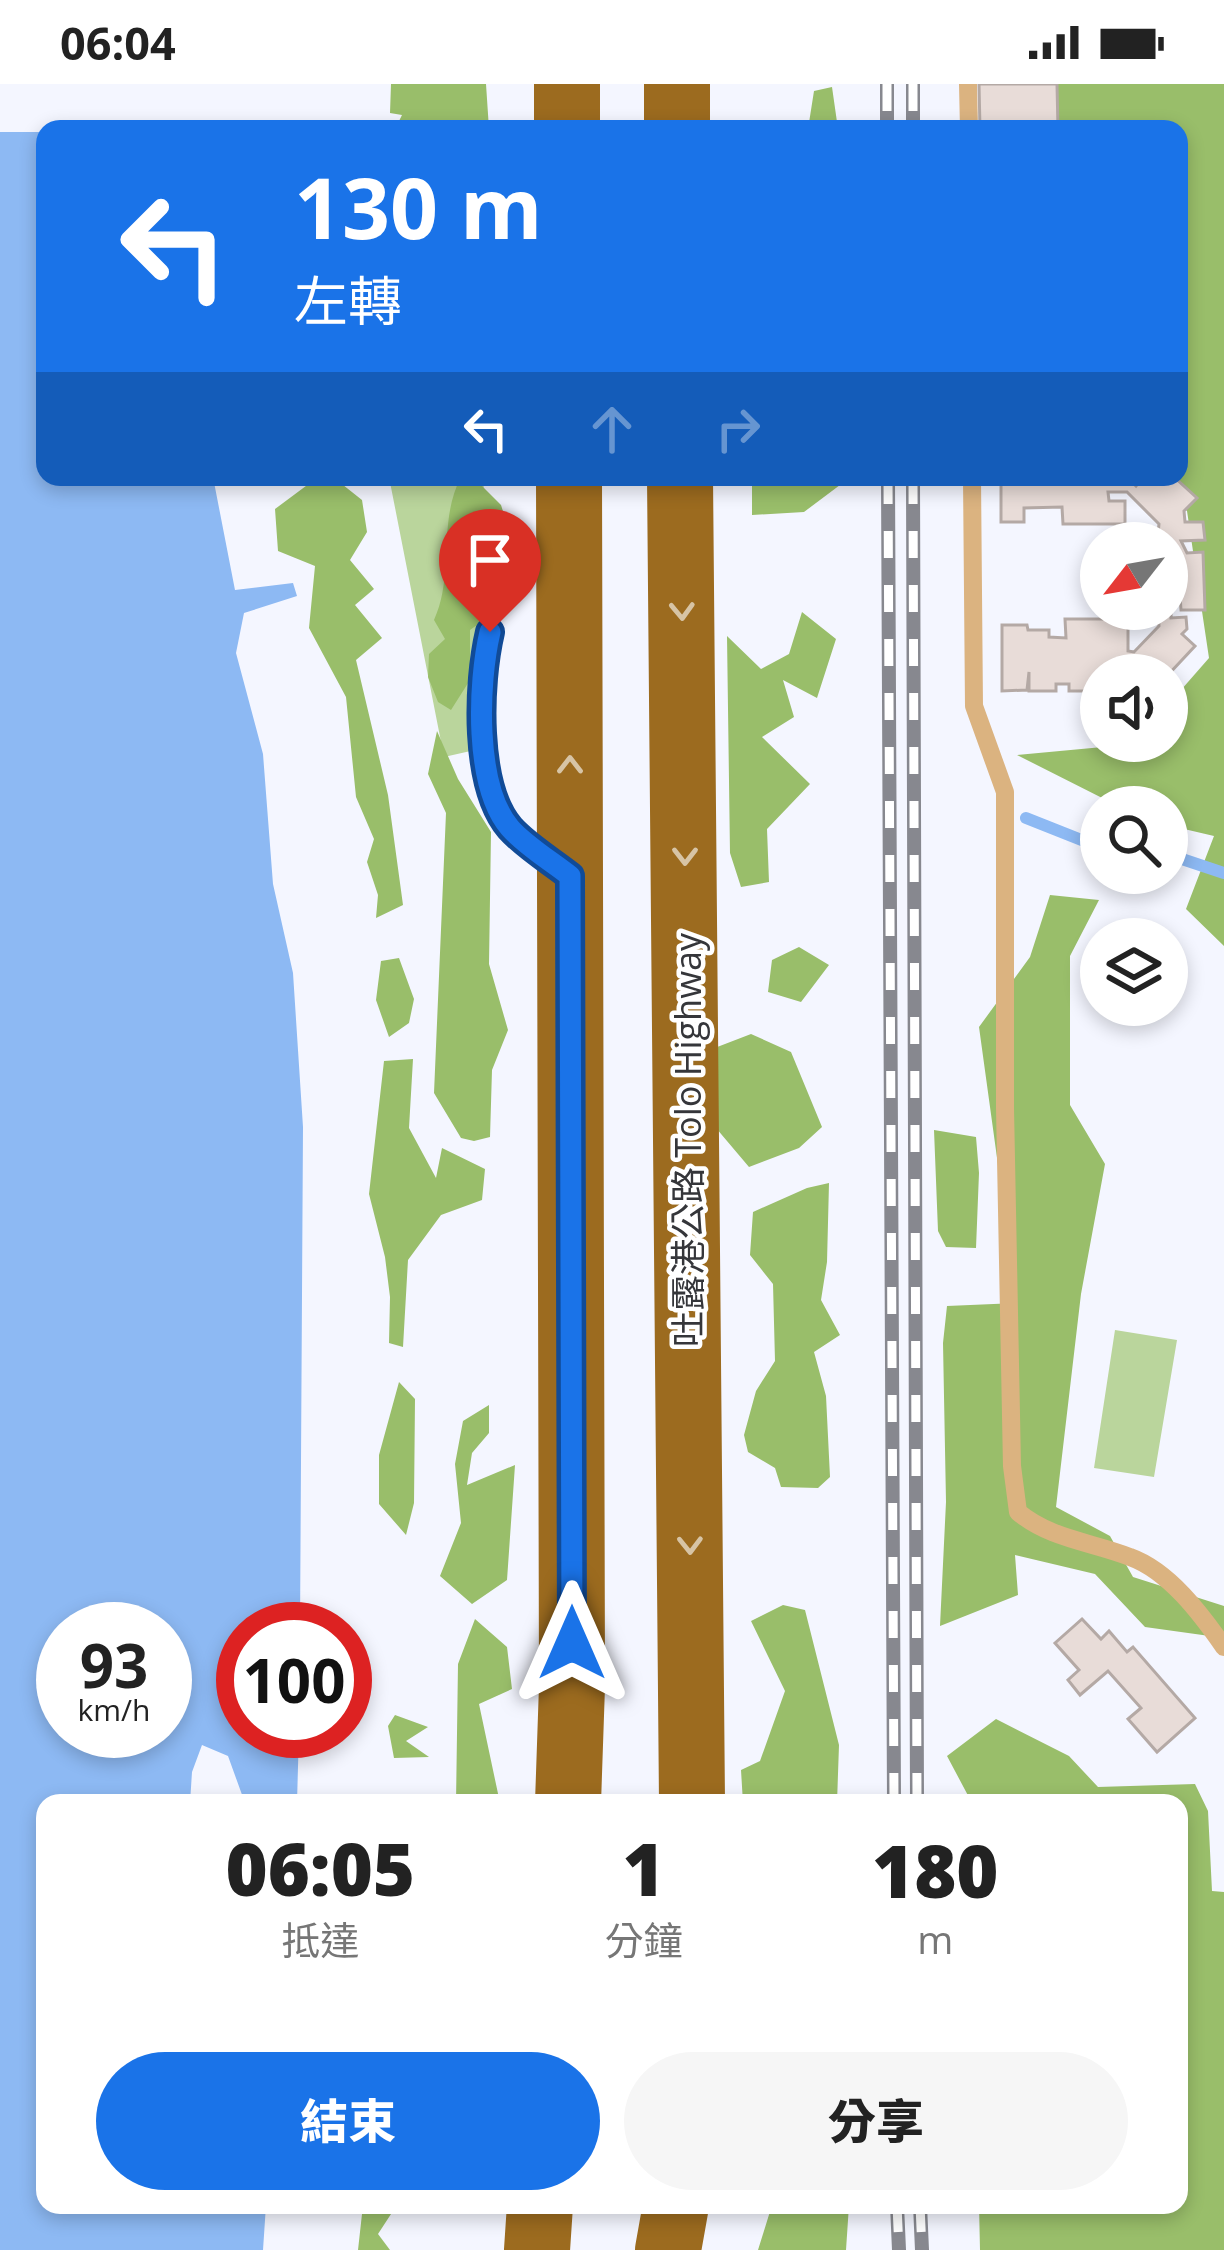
<!DOCTYPE html>
<html lang="zh-TW">
<head>
<meta charset="utf-8">
<style>
  :root { --surface:#fff; --page:#f6f6f6; --text:#222; --muted:#767676; --accent:#1a73e8 }
  body { margin:0; font-family:"Open Sans","Noto Sans TC",sans-serif; background:var(--page); color:var(--text); height:100vh; display:flex; flex-direction:column; font-size:45px; white-space:nowrap }
  * { box-sizing:border-box; margin:0 }
  p { font-size:39px; color:var(--muted) }
  .icon { flex:none; width:66px; height:66px; fill:none; stroke:currentColor; stroke-width:2; stroke-linecap:round; stroke-linejoin:round }
  .map { position:relative; flex:1; overflow:hidden }
  .panel { position:absolute; left:36px; top:1710px; width:1152px; height:420px; display:flex; flex-direction:column; background:var(--surface); border-radius:24px; box-shadow:0 6px 18px #0003 }
  .panel>* { flex:none }
  .top-card { position:absolute; left:36px; top:36px; width:1152px; height:366px; border-radius:24px; box-shadow:0 6px 18px #0003; background:#1a73e8; color:#fff; overflow:hidden }
  .needle { width:78px; rotate:239deg }
  .controls { position:absolute; left:1080px; top:438px; display:grid; gap:24px }
  .controls a { display:grid; place-items:center; width:108px; height:108px; border-radius:50%; background:var(--surface); box-shadow:0 6px 18px #0003; font-size:60px }
  .speed { position:absolute; left:36px; top:1518px; display:flex; gap:24px; font-size:60px; font-weight:700; text-align:center }
  .speed>* { display:grid; place-content:center; width:156px; height:156px; border-radius:50%; background:var(--surface); box-shadow:0 6px 18px #0003; line-height:1 }
  .speed small { font-size:30px; font-weight:400 }
  .speed .limit { border:18px solid #d22; background:#fff; color:#111 }
  .pin { position:absolute; display:grid; place-items:center; width:102px; height:102px; color:#fff; margin:-123px -51px; border-radius:50% 50% 50% 0; rotate:-45deg; box-shadow:0 0 12px #0007 }
  .pin .icon { rotate:45deg }
  .me { position:absolute; width:132px; margin:-66px; rotate:0deg; stroke-linejoin:round; filter:drop-shadow(0 0 9px #0008) }
  .turn { display:flex; align-items:center; gap:42px; height:252px; padding:0 60px; font-size:54px }
  .turn .icon { width:156px; height:156px; stroke-width:2.5 }
  .turn b { display:block; font-size:84px; line-height:102px }
  .lanes { display:flex; align-items:center; height:114px; padding:0 60px; background:#0003; justify-content:center; gap:60px; direction:ltr }
  .lanes .off { opacity:.35 }
  .eta { display:flex; justify-content:space-evenly; align-items:center; height:204px; text-align:center }
  .eta b { font-size:72px; font-weight:800; line-height:84px }
  .action { display:flex; gap:24px; margin-top:auto; padding:24px 60px }
  .action a { flex:1; height:138px; border-radius:72px; background:var(--accent); color:#fff; font-size:48px; font-weight:800; line-height:138px; text-align:center }
  .action a+a { background:var(--page); color:var(--text) }
  .status { display:flex; justify-content:space-between; align-items:center; height:84px; padding:0 60px; background:var(--surface); direction:ltr }
  .status svg { height:33px; fill:currentColor }
  .map>svg:first-child { display:block }
</style>
</head>
<body>
<div class="status"><b>06:04</b><svg viewBox="0 0 49 12"><path d="M0 12V9h3v3zM5 12V6h3v6zM10 12V3h3v9zM15 12V0h3v12zM26 1h20v11H26zM47 4h2v5h-2z"/></svg></div>
<div class="map">
<svg width="1224" height="2166" viewBox="0 0 1224 2166">
  <rect width="100%" height="100%" fill="#f4f6ff"/>
  <!-- green -->
  <path fill="#bad59c" d="M389,393h95l-9,273 -31,7z
    M1115,1246l62,10 -23,137 -60,-9z"/>
  <!-- forest -->
  <path fill="#99be6a" d="M391,0h95l3,45h-94l7,-14 -12,-2z
    M1052,0h172v862l-38,-37 28,-73 -47,-11v-18h-47l-103,-52 150,-14v-35l42,-48 -22,-147 -22,-24 -33,10 -20,-20h67v-348h-128z
    M832,3l6,42h-30l6,-38z
    M318,393h15l29,23 5,32 -17,28 24,29 -19,16 27,33 -26,22 32,135 15,110 -27,13 2,-23 -11,-33 7,-23 -18,-42 -10,-100 -37,-69 6,-62 -37,-15 -3,-42z
    M461,393h12l28,28 8,25 -10,30 -8,55 -21,15v50l-19,30 -13,-8 -10,-25 1,-23 16,-15 -11,-19c21,-45 3,-97 27,-143z
    M752,393h89l-1,8 -36,27 -52,3z
    M802,528l34,27 -19,59 -34,-18 11,37 -32,20 48,47 -43,45 2,53 -28,5 -11,-34 -3,-217 34,33 28,-15z
    M437,647l21,48 33,53 -2,132 19,66 -16,40 -2,67 -16,4 -13,-3 -27,-45 12,-280 -18,-39z
    M1050,811l49,5 -29,56v149l35,59 -24,130 -25,213 54,29 23,41 91,29v32l-79,-11 -50,-53 -80,-19 3,40 -78,31 6,-124 -3,-159 4,-37 70,-3 -38,-276 51,-70z
    M799,863l30,18 -28,37 -33,-10 4,-32z
    M399,874l15,41 -5,24 -20,14 -13,-37 5,-39z
    M751,950l40,18 31,75 -23,21 -50,19 -33,-39 -4,-79z
    M413,975l-4,69 27,50 6,-30 43,21 -3,31 -41,15 -33,45 -5,87 -14,-4 1,-46 -5,-40 -16,-63 15,-133z
    M934,1046l42,7 3,36 -3,75 -30,-1 -8,-16z
    M829,1099l-2,79 -6,38 19,35 -26,17 12,44 4,81 -12,11 -37,-1 -6,-19 -27,-16 -4,-17 12,-44 19,-30 -2,-77 -23,-29 3,-43 54,-24z
    M399,1298l16,17 -1,104 -8,32 -27,-31v-49z
    M489,1321v28l-17,20 -5,32 48,-20 -8,115 -35,24 -32,-28 21,-53 -6,-59 8,-43z
    M783,1521l22,5 34,135 -2,58h-94l-2,-33 19,-9 25,-70 -34,-70z
    M475,1535l32,28 5,42 -33,15 21,99h-44l2,-139z
    M395,1631l33,12 -22,14 23,16 -35,1 -6,-32z
    M996,1635l73,37 29,31 97,-3 13,27 4,80 12,1v358h-244l-1,-45h200v-402h-207l-25,-47z
    M363,2121h22l8,6 -15,23 12,16h-32z
    M772,2121h77l-3,45h-88z"/>
  <!-- water -->
  <path fill="#8db9f3" fill-rule="evenodd" d="M0,48h45v345h168l22,113 58,-7 4,13 -53,17 -8,40 27,101 10,130 20,89 10,154 -3,502h-57v102h56l-2,72h-52l-17,-47 -26,-11 -10,27 -2,31h-145v402h221l-3,45h-263zM63,1545h102v102h-102z"/>
  <g fill="none" stroke-linecap="round" stroke-linejoin="round">
    <!-- stream -->
    <path stroke="#8db9f3" stroke-width="12" d="M1026,734l58,23h17
      M1167,770l57,19"/>
  </g>
  <!-- building -->
  <path fill="#e8dcd8" stroke="#b4a9a5" stroke-width="3" d="M979,0h78l1,45h-78z
    M1001,393h108v3h21l6,6 5,-6 -3,-3h36l23,21 -13,13 1,11h18l2,18 -24,1 6,12 16,-1 2,58h-24l-1,-15 -9,1v22l15,-1 1,12 -5,5 13,12 -28,30 -28,-1 -4,-4 10,-10 -4,-4 -5,5 -25,1v6h16v6h-26v16h-32v-7h-13v7h-27v-19l-2,18 -25,1v-66h25l1,5h21v7l17,1 -1,-19h63v32l6,1 25,-26 -1,-17h9v-66h-10l2,-19 -32,-32h-19l1,9h16v23h-62l-1,-17 -38,1v14h-23z
    M1082,1535l19,20 8,-8 18,21 6,-5 62,71 -38,34 -29,-33 13,-11 -33,-37 -28,24 -12,-15 11,-10 -24,-27z"/>
  <g fill="none" stroke-linecap="round" stroke-linejoin="round">
    <!-- lane -->
    <path stroke="#dbb380" stroke-width="18" d="M968,0l1,45
      M972,393l2,229 31,86v316l7,358 6,46c32,27 74,30 112,45 39,14 71,57 94,90
      M551,464c-17,18 -38,35 -51,54 -29,42 -24,185 9,225 11,13 30,24 43,35"/>
    <!-- highway -->
    <path stroke="#9c6b1f" stroke-width="66" d="M567,0v45
      M677,0v45
      M680,393l12,1326
      M568,1719l4,-117 -3,-1209
      M537,2166l3,-45
      M668,2166l8,-45"/>
    <!-- rail casing -->
    <g stroke="#87888f" stroke-width="14">
      <path id="rail" d="M887,0v45
        M913,0v45
        M888,393l6,1326
        M913,393l4,1326
        M897,2121l2,45
        M920,2121l2,45"/>
    </g>
    <!-- rail -->
    <use href="#rail" stroke="#fff" stroke-width="9" stroke-dasharray="27" stroke-linecap="butt"/>
  </g>
  <!-- one-way arrows -->
  <defs><path id="oneway-chevron" d="M-2-3.5L2.5 0L-2 3.5" fill="none" stroke-width="1.6" stroke-linecap="round" stroke-linejoin="round" transform="scale(3)"/></defs>
  <g stroke="#d7c4a5">
    <use href="#oneway-chevron" transform="translate(682 527) rotate(88)"/>
    <use href="#oneway-chevron" transform="translate(570 681) rotate(-90)"/>
    <use href="#oneway-chevron" transform="translate(685 772) rotate(90)"/>
    <use href="#oneway-chevron" transform="translate(690 1461) rotate(89)"/>
  </g>
  <g fill="none" stroke-linecap="round" stroke-linejoin="round">
    <!-- route casing -->
    <g stroke="#114b97" stroke-width="30">
      <path id="route" d="M490,548c-12,51 -16,154 20,196 16,18 41,33 60,48l2,767"/>
    </g>
    <!-- route -->
    <use href="#route" stroke="#1a73e8" stroke-width="21"/>
  </g>
  <g text-anchor="middle" dominant-baseline="central" stroke-width="9" stroke-linejoin="round" paint-order="stroke">
    <!-- street labels -->
    <g font-size="36" fill="#35363a" stroke="#fff">
      <text transform="translate(687 1056) rotate(-90)">吐露港公路 Tolo Highway</text>
    </g>
  </g>
</svg>
<div class="controls">
<a><svg class="needle" viewBox="-14 -14 28 28"><path d="M0-13l5 13h-10z" fill="#e53935"/><path d="M0 13l5-13h-10z" fill="#767676"/></svg></a>
<a><svg class="icon" aria-label="sound" viewBox="0 0 24 24"><path d="M4 9h4l5-4v14l-5-4H4zM17 9q2 3 0 6"/></svg></a>
<a><svg class="icon" aria-label="search" viewBox="0 0 24 24"><circle cx="10" cy="10" r="6"/><path d="M15 15l6 6"/></svg></a>
<a><svg class="icon" aria-label="layers" viewBox="0 0 24 24"><path d="M12 4l9 5-9 5-9-5zM3 14l9 5 9-5"/></svg></a>
</div>
<div class="speed"><div>93<small>km/h</small></div><div class="limit">100</div></div>
<div class="pin" style="left:490px;top:548px;background:#d93025"><svg class="icon" aria-label="arrive" viewBox="0 0 24 24"><path d="M6 21V4h12l-3 4 3 4H6"/></svg></div>
<svg class="me" style="left:572px;top:1559px" viewBox="-20 -20 40 40"><path d="M0-17L14 15 0 8-14 15z" fill="#1a73e8" stroke="#fff" stroke-width="4"/></svg>
<div class="top-card">
<div class="turn"><svg class="icon" aria-label="left" viewBox="0 0 24 24"><path d="M17 20v-9H6M10 6l-5 5 5 5"/></svg><div><b>130 m</b>左轉</div></div>
<div class="lanes"><svg class="icon" aria-label="left" viewBox="0 0 24 24"><path d="M17 20v-9H6M10 6l-5 5 5 5"/></svg><svg class="icon off" aria-label="ahead" viewBox="0 0 24 24"><path d="M12 20V5M6 11l6-6 6 6"/></svg><svg class="icon off" aria-label="right" viewBox="0 0 24 24"><path d="M7 20v-9h11M14 6l5 5-5 5"/></svg></div>
</div>
<section class="panel">
<div class="eta">
<div><b>06:05</b><p>抵達</p></div>
<div><b>1</b><p>分鐘</p></div>
<div><b>180</b><p>m</p></div>
</div>
<div class="action"><a>結束</a><a>分享</a></div>
</section>
</div>
</body>
</html>
